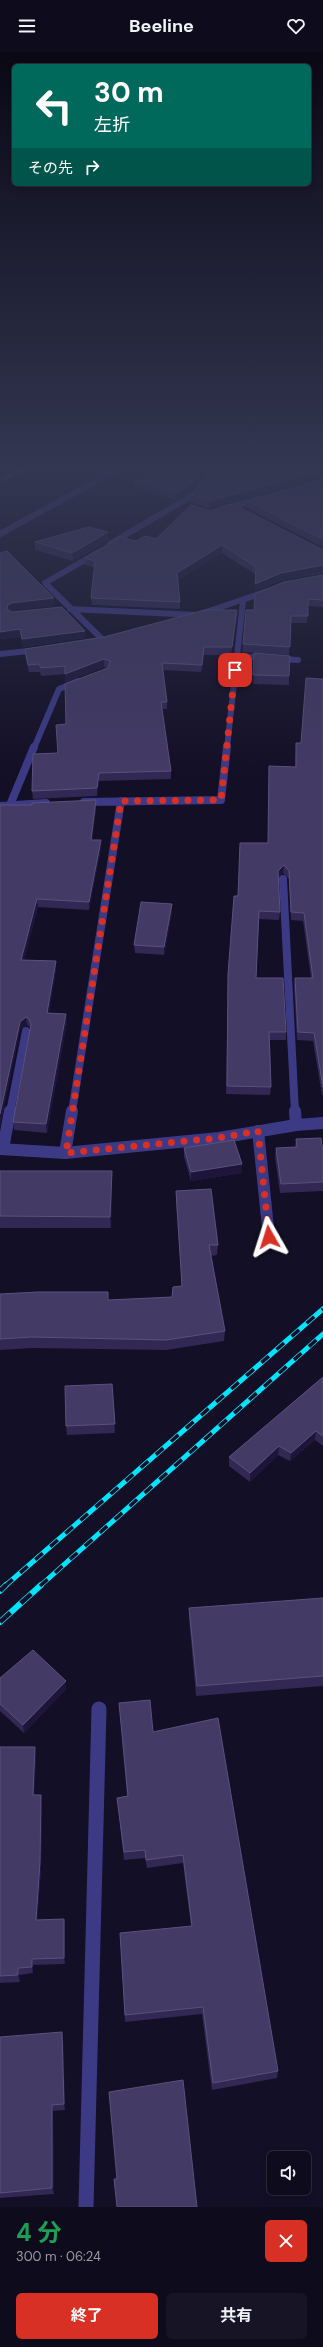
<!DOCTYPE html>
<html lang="ja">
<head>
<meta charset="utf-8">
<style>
  :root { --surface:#0e0b1c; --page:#171425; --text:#f1f3f6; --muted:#9b9ba3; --line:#2e2b3b; --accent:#d93025 }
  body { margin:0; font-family:"DM Sans","Noto Sans JP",sans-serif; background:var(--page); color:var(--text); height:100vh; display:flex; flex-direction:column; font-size:15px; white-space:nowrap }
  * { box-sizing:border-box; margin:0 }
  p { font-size:13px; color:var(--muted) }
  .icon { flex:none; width:22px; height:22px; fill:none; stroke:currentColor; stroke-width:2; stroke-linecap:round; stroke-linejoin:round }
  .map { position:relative; height:2155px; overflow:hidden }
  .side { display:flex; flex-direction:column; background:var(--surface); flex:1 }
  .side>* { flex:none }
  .guide { position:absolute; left:12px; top:12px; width:299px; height:122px; border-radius:6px; box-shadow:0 2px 6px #0003,0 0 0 1px var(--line); background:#00695c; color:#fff; overflow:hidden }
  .buttons { position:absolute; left:267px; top:2099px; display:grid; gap:8px }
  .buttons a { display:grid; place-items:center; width:44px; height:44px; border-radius:6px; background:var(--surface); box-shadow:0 2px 6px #0003,0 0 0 1px var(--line); font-size:20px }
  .pin { position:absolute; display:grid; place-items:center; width:34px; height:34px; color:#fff; margin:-17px; border-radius:8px; box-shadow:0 2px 6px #0006 }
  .me { position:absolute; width:44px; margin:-22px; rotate:354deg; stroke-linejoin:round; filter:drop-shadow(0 0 3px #0008) }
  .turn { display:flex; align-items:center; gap:14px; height:84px; padding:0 16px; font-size:18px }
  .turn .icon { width:52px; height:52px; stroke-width:2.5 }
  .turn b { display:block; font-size:28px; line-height:34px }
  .then { display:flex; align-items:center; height:38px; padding:0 16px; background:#0003; gap:8px; font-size:15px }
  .round { display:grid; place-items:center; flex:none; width:42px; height:42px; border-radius:6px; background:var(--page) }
  .summary { display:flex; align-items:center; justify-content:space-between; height:68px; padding:0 16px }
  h1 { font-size:24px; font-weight:700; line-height:30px; color:#1e9e55 }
  .primary-button { display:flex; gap:8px; margin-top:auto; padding:8px 16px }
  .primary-button a { flex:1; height:46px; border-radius:6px; background:var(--accent); color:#fff; font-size:16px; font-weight:700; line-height:46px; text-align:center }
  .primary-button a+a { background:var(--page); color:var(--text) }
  header { display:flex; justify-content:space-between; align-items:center; height:52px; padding:0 16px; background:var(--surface); font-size:18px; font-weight:700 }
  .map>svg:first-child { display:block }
</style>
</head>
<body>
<header><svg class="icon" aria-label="menu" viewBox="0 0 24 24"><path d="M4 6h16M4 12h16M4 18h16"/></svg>Beeline<svg class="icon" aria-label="heart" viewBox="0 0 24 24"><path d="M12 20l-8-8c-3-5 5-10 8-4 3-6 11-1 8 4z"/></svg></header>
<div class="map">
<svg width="323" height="2155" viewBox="0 0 323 2155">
  <rect width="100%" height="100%" fill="#130f26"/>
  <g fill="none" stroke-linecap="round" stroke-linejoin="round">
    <!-- lane -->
    <path stroke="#3d3a85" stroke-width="12" d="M258,1079l11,106"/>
    <!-- street-far3 -->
    <path stroke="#3d3a85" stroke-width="6" d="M309,418l14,7
      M223,457l36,-10
      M0,482l116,-64
      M110,492l83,-49 20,-25
      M97,501l-52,30 58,57
      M70,557l128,6
      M200,562l68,-23
      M0,602l38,-4
      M236,604l62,4
      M34,696l25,-59 19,-8
      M227,696l16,-147"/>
    <!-- street-far2 -->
    <path stroke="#3d3a85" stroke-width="8" d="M84,750l137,-2 6,-53
      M10,753l24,-58
      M0,754l46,-3
      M283,827l12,233
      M10,1060l16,-81
      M72,1060l49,-311"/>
    <!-- street-far1 -->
    <path stroke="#3d3a85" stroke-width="12" d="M295,1059l1,14
      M0,1097l65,4 154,-15 77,-13 27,-2
      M3,1097l7,-38
      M65,1101l7,-42"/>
    <!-- street -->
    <path stroke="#3d3a85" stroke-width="15" d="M86,2155l13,-498"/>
    <!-- rail-far2 casing -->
    <g stroke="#00e5ff" stroke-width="3">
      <path id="rail-far2" d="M0,429l22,-11"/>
    </g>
    <!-- rail-far1 casing -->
    <g stroke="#00e5ff" stroke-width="5">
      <path id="rail-far1" d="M5,1534l318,-277
        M40,1534l283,-252"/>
    </g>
    <!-- rail casing -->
    <g stroke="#00e5ff" stroke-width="6">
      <path id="rail" d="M0,1539l6,-6
        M0,1570l41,-37"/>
    </g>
    <!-- rail-far2 -->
    <use href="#rail-far2" stroke="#130f26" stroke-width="2" stroke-dasharray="6" stroke-linecap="butt"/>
    <!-- rail-far1 -->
    <use href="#rail-far1" stroke="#130f26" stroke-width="3.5" stroke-dasharray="10" stroke-linecap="butt"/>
    <!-- rail -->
    <use href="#rail" stroke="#130f26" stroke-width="4.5" stroke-dasharray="14" stroke-linecap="butt"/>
  </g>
  <!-- wall -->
  <path fill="#312854" d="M152,418h55l-17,21 -14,9 -41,-12v-7z
    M315,420v6l-106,30 -18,-6v-7l6,-4z
    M323,427v68l-77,-40 1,-6z
    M156,487l167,10v24l-42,7 -26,11v-17l-33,-21 -44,27 2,22v7l-88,-4 -1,-7 4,-30 -10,-3v-7l51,-17z
    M108,488l-35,21 -38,-11v-8z
    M0,501l54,45v8l-43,4 -1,1 75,20v7l-62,9 -2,-10 -21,2z
    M323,523v32l-15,-1 -1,17h-17l-1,32 -47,-3 1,-8 11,-34z
    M237,558l-1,8 -5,37h-27l-3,17 -38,-2 4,32v7h-5l9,62v8l-72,2 -2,15 -64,3 -1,-8 26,-38 8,-29 41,-56 -3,-1 -39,15v-8l-24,2 -1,-4h-11l-4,-16v-7l79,-12z
    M254,601l35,23v9l-36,-1z
    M323,627v416h-1l-9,-54 -16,-1 -3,-54 1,-8h16l-8,-57 -12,-1 -2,-41 -6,-6 -5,5 2,34 -1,8 -20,-1 -3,59 30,54v8h-16l1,47 -1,8 -44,-1 2,-112 9,-86 31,-53 1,-77 26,1 1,-24h5z
    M0,753l96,3 -4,32 9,8 -12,62 -51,-3 -14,53 32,9 -7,44 18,9 -20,111 -33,-3 -1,-8 17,-94v-1l-3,-2 -7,5 -20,96z
    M172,852v8l-8,43 -29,-2 -1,-8z
    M296,1087l27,7v45l-43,2 -5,-36 1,-9 19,-1z
    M184,1096l58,25 -51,8 -7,-24z
    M0,1119h112v12l-1,45h-111z
    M176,1139l42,54 -1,10 -6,1 14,75 -1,10 -58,9 -134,-2 -32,2v-56l108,6 64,-3 10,-11 -6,-84z
    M323,1325v69l-8,-6 -25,21 -12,-6 -28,27 -21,-16v-9z
    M112,1332l3,49 -48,2 -1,-9z
    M323,1546v88l-127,10 -7,-78v-10z
    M0,1626l66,3v8l-42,44 -24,-22z
    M119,1651l34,29 125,339 -1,7 -65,12 -10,-76 -77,8 -5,-89 71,-7 -8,-63 -36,5 -2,-10 -21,2 -6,-54 -1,-8 10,-2z
    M0,1695l36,7 -2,41h7l1,7 -1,67 -4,51 27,-1 1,7v38l-32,1v8l-14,2 1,7 -20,1z
    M0,1985l63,1 2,72 -12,1 1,83 -54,4z"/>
  <!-- shaded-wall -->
  <path fill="#1d163a" d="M202,418h5l-17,21 -14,9v-7z
    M315,420v6l-106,30v-7z
    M108,480v8l-35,21 -1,-8z
    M222,493v8l-45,27v-7z
    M323,513l-1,7 -41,8 -26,11v-7l26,-11z
    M54,546v8l-43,4 -3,3 -1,-7 4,-3z
    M20,577l1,8 -21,2v-7z
    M85,579v7l-62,9 -1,-8z
    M204,595v8l-3,17 1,-7z
    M104,607v8l-39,15v-8z
    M99,721v8l-2,15v-8z
    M96,748v8l-5,40v-8z
    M101,788v8l-12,62v-8z
    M284,813l-1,8 -6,6 1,-8z
    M37,847l1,8 -16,61 -1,-8z
    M172,852v8l-8,43v-8z
    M56,909v8l-8,52 -1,-8z
    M66,962l1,8 -20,111 -1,-9z
    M26,965l1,8 -7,5 -20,96v-12l20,-92z
    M242,1112v9l-51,8v-9z
    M112,1119v12l-1,45 -1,-11z
    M316,1379l-1,9 -25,21 1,-8z
    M279,1394l-1,9 -28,27v-9z
    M66,1629v8l-42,44 -1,-8z
    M35,1695l1,7 -2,49 -1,-8z
    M41,1743l1,7 -1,67 -4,58 -1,-7z
    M64,1867l1,7v38l-1,-6z
    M32,1907l1,6v8l-1,-6z
    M18,1916l2,14 -2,-7z
    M62,1980l1,6 2,72 -1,-6z
    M52,2053l1,6 1,83 -2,-6z"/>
  <!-- building -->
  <path fill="#433a66" stroke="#5a527e" d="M152,418h50l-12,15 -14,8 -41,-12z
    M214,418h99l2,2 -106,29 -18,-6 6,-4z
    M323,427v60l-76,-38z
    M233,452l88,45h2v16l-42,8 -26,11 1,-17 -34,-22 -45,28 3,29 -89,-4 4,-37 -10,-3 35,-21 16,4 9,-5 11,3 35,-34 19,6z
    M89,475l19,5 -36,21 -37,-11z
    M7,499l47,47 -43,5 -4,3 1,4 4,2 50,-5 23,24 -63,8 -2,-10 -20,3v-79z
    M323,523v25l-15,-1v17h-17l-1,31 -47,-3 3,-34h8l1,-16 29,-12z
    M205,558h32l-5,37h-28l-2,18 -40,-2 5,39h-6l10,69 -72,2 -2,15 -65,3 1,-37 25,-1 -2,-28 10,-1 -1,-40 43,-16 2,-7 -6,-2 -39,15v-8l-24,2 -2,-4 -11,1 -3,-16 79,-12z
    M254,601l36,3 -1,20 -36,-1z
    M306,626l17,1v408l-9,-54 -16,-1 -3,-54h18l-9,-65 -13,-1 -2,-41 -5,-6 -6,6 2,41 -21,-1 -3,67h27l3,54h-17l2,55 -44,-1 1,-112 6,-78h4l2,-53h28l1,-77 27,1v-24h5z
    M96,748l-5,40h10l-12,62 -52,-3 -16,61 35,1 -9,52 19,1 -20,110 -33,-2 18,-98 -2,-5 -3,-2 -6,5 -20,92v-309h32v-2z
    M141,850l31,2 -8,43 -30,-2z
    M321,1086l1,8h1v36l-42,2 -5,-36 21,-1 -1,-8z
    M234,1088l8,24 -51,8 -7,-24z
    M0,1119h112l-2,46 -110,-1z
    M211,1137l7,56h-9l16,86 -59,9 -135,-3 -31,2v-45l38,-2h70v8l64,-3 1,-10 9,-1 -6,-95z
    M323,1325v59l-7,-5 -25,22 -12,-7 -29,27 -21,-16z
    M112,1332l3,40 -49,2 -1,-40z
    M323,1546v78l-126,10 -8,-78z
    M33,1598l33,31 -43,44 -23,-21v-26z
    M150,1648l3,32 65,-14 60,353 -65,12 -10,-76 -78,8 -5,-82 72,-7 -9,-71 -37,5 -1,-10 -21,2 -7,-54 11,-2 -9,-93z
    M0,1695h35l-2,48h8l-1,67 -4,58 28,-1v39l-32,1v8l-14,1v7l-18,1z
    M62,1980l2,72 -12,1v83l-52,5v-156z
    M183,2028l14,127h-80l-3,-28h3l-8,-87z"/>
  <!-- sky -->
  <linearGradient id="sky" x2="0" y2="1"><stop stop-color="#0a0815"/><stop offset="0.58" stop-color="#333752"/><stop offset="1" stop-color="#333752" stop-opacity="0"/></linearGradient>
  <rect width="323" height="720" fill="url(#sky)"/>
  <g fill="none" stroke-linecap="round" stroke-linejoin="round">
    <!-- route -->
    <path stroke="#d93025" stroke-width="7" stroke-dasharray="0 12.6" d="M235,618l-14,130 -100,1 -55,352 152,-15 40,-7 11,106"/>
  </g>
</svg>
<div class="buttons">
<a><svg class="icon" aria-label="sound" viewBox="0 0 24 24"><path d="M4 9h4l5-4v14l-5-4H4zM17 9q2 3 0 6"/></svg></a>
</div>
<div class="pin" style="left:235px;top:618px;background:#d93025"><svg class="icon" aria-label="arrive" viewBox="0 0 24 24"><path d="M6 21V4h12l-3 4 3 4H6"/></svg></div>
<svg class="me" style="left:269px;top:1185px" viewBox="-20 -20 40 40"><path d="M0-17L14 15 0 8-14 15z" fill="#d93025" stroke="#fff" stroke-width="4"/></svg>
<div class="guide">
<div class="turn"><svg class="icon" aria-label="left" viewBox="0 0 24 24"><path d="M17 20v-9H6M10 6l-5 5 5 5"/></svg><div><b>30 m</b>左折</div></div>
<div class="then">その先<svg class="icon" aria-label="right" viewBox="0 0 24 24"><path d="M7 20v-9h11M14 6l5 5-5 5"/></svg></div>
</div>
</div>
<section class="side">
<div class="summary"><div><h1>4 分</h1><p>300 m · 06:24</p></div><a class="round" style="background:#d93025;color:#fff"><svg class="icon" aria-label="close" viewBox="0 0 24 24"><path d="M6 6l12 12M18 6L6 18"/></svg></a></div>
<div class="primary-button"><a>終了</a><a>共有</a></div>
</section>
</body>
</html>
